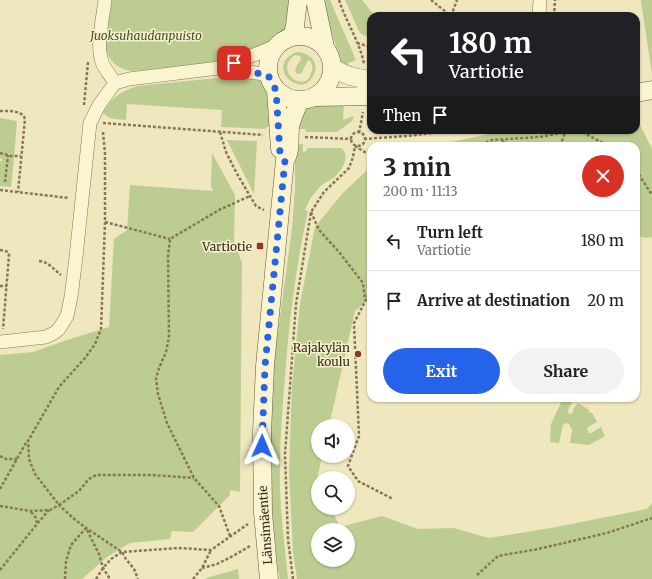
<!DOCTYPE html>
<html lang="en">
<head>
<meta charset="utf-8">
<style>
  :root { --surface:#fff; --page:#f2f2f2; --text:#222; --muted:#767676; --line:#e0e0e0; --accent:#2563eb }
  body { margin:0; font-family:Merriweather,serif; background:var(--page); color:var(--text); height:100vh; display:flex; flex-direction:column; font-size:15px; white-space:nowrap }
  * { box-sizing:border-box; margin:0 }
  p { font-size:13px; color:var(--muted) }
  .icon { flex:none; width:22px; height:22px; fill:none; stroke:currentColor; stroke-width:2; stroke-linecap:round; stroke-linejoin:round }
  .map { position:relative; flex:1; overflow:hidden }
  .details { position:absolute; left:367px; top:142px; width:273px; height:260px; display:flex; flex-direction:column; background:var(--surface); border-radius:12px; box-shadow:0 1px 3px #0004 }
  .details>* { flex:none }
  .top-card { position:absolute; left:367px; top:12px; width:273px; height:122px; border-radius:12px; box-shadow:0 1px 3px #0004; background:#202124; color:#fff; overflow:hidden }
  .controls { position:absolute; left:311px; top:419px; display:grid; gap:8px }
  .controls a { display:grid; place-items:center; width:44px; height:44px; border-radius:50%; background:var(--surface); box-shadow:0 1px 3px #0004; font-size:20px }
  .pin { position:absolute; display:grid; place-items:center; width:34px; height:34px; color:#fff; margin:-17px; border-radius:8px; box-shadow:0 2px 6px #0006 }
  .me { position:absolute; width:44px; margin:-22px; rotate:1deg; stroke-linejoin:round; filter:drop-shadow(0 0 3px #0008) }
  .turn { display:flex; align-items:center; gap:14px; height:84px; padding:0 16px; font-size:18px }
  .turn .icon { width:52px; height:52px; stroke-width:2.5 }
  .turn b { display:block; font-size:28px; line-height:34px }
  .then { display:flex; align-items:center; height:38px; padding:0 16px; background:#0003; gap:8px; font-size:15px }
  .round { display:grid; place-items:center; flex:none; width:42px; height:42px; border-radius:21px; background:var(--page) }
  .summary { display:flex; align-items:center; justify-content:space-between; height:68px; padding:0 16px }
  h1 { font-size:24px; font-weight:700; line-height:30px }
  .primary-button { display:flex; gap:8px; margin-top:auto; padding:8px 16px }
  .primary-button a { flex:1; height:46px; border-radius:24px; background:var(--accent); color:#fff; font-size:16px; font-weight:700; line-height:46px; text-align:center }
  .primary-button a+a { background:var(--page); color:var(--text) }
  ul { padding:0; list-style:none }
  li { display:flex; align-items:center; gap:12px; height:60px; padding:0 16px; border-top:1px solid var(--line) }
  li div { flex:1 }
  li b { display:block; font-size:15px }
  li em { font-style:normal }
  .map>svg:first-child { display:block }
</style>
</head>
<body>
<div class="map">
<svg width="652" height="579" viewBox="0 0 652 579">
  <rect width="100%" height="100%" fill="#efe7bd"/>
  <!-- green -->
  <path fill="#bdcd91" fill-rule="evenodd" d="M111,0h180l-4,28 -3,3 -9,8 -26,13 -14,6 -36,7 -66,6c-14,-1 -25,-9 -27,-25 0,-6 1,-12 2,-18 1,-9 2,-19 3,-28z
    M321,0h9l26,60 -12,5 -3,-4z
    M345,0h17l13,16h-4v22l-10,-4 -2,-3z
    M641,0h11v74l-11,-72z
    M296,52c12,0 24,9 18,22 -11,28 -51,-7 -18,-22zM295,55l5,1 1,4 -4,5 -2,5 2,4h3l2,-2 6,-12 2,1c3,4 3,7 1,12 -5,22 -39,-2 -16,-18z
    M246,75l12,4 10,10 4,38h-5l-2,2 -44,-2 1,-17 -95,-6 -1,16c-7,-1 -17,0 -23,-7 9,-15 17,-22 35,-27z
    M319,103h25l-1,17 11,-4 -2,5 -15,11h-31l-1,-3h-10c7,-14 8,-20 24,-26z
    M636,117l16,32v88l-6,1 -10,-2v-90h-203l75,-16h128z
    M0,118l17,3 -3,37 -3,29 -11,-1v-25h2v-2l-2,-1z
    M227,140l30,1 -3,53z
    M295,144h8v8h2l3,-4h33c11,8 0,25 -9,31 -3,2 -6,3 -9,5 -4,3 -7,8 -11,12 -3,4 -5,9 -7,14l3,1c-12,54 -19,110 -23,165 -3,37 -6,75 -5,112 1,31 5,61 8,91h-8l-3,-15 -6,-66 -2,-80 4,-50 19,-139 3,-40z
    M212,153l23,42 -1,46 8,22 -2,229 -10,-2v5l-37,37 -21,-1 -2,8 -40,4 -23,14 -25,22h-82v-224l33,-3 34,-12 42,-13 5,-88 13,-9 3,-45 83,6 -2,-5z
    M371,168v129l-16,14 -26,115h-11v30h4l-5,24 1,2v26h13l9,19 42,-11 36,13 35,-1 36,10 67,-11 91,-18 5,-6v76h-355l-4,-27 -4,-81 3,-85 8,-82 15,-77 27,-33 25,-24zM318,530h30v30h-30z
    M563,398h7l4,2 -1,1 -5,9 1,4 4,-1v-4l5,-6 11,7v2l3,1 5,9c-4,3 -7,3 -10,6l2,5h2l10,-6 4,9 -16,9 -19,-2 2,-13 -3,-6 -3,-1 -3,2 -4,18 -9,-1 1,-18z
    M238,569l1,10h-33v-1z"/>
  <g fill="none" stroke-linecap="round" stroke-linejoin="round">
    <!-- street casing -->
    <g stroke="#877756" stroke-width="14">
      <path id="street" d="M105,0c-2,18 -9,45 -3,62 3,8 9,14 13,21
        M539,16l1,-16
        M227,67c12,5 28,5 41,8
        M0,342l46,-5 8,-4 5,-4 8,-13 4,-19 5,-40 14,-134 9,-18 16,-22 14,-4 98,-12 7,-4 42,-17"/>
    </g>
    <!-- secondary casing -->
    <g stroke="#695839" stroke-width="19">
      <path id="secondary" d="M315,0l10,47
        M268 68a32 32 0 1 1 64 0a32 32 0 1 1-64 0Z
        M292,37l3,-11 3,-26
        M333,68c13,8 23,10 38,12
        M276,90l4,59
        M636,93l16,-3
        M316,97l55,-1
        M269,579l-6,-66 -1,-81 3,-66 20,-206c6,-8 4,-21 5,-32 1,-9 6,-19 10,-27"/>
    </g>
    <!-- path -->
    <path stroke="#877756" stroke-width="2.5" stroke-dasharray="3 2" stroke-linecap="butt" d="M339,0c7,22 21,42 25,64
      M431,0l20,16
      M451,16l6,-16
      M554,16l1,-16
      M357,43l14,4
      M84,105l4,-43
      M0,111c9,0 22,-1 25,8l-7,73
      M103,123l160,12
      M578,130l31,16
      M103,132l2,21v69l-4,107 -6,15 -10,14 -26,29 -31,54 1,18 6,15 24,31 20,-14 10,-12 7,-4h56l42,3
      M220,132l6,20 10,20 14,24 6,10 8,4
      M351 139a7 7 0 1 1 14 0a7 7 0 1 1-14 0Z
      M359,133l4,-21
      M305,137l46,2
      M364,139l43,-3 50,-6
      M502,140l5,6
      M487,142l3,4
      M482,146l5,-4 5,-2 48,-3 25,-5 3,-2
      M560,146l5,-13
      M0,153l11,3h10
      M636,170l16,25
      M5,182l3,-27
      M0,190l69,8
      M311,212l8,18 20,22 24,31 2,16
      M105,222l65,17
      M0,250l5,1 3,1 1,3 -6,74
      M39,261c10,1 14,8 22,14
      M0,286h7
      M371,290l-17,33 5,113 -11,30 10,15 35,18
      M0,456l6,3h11
      M0,489l27,-48
      M0,506l31,5 19,-1 9,-5 14,13 13,10 36,24 4,7 8,10 4,10
      M31,512l5,6 1,5
      M230,536l-11,-30 -25,-28 -27,-55 -9,-29 -2,-16 3,-10 7,-16 3,-15 -1,-80 2,-18 49,-29 31,-14
      M202,568l15,-4 16,-8 17,-10
      M0,570l37,-46 12,-14
      M477,575l21,-19 40,-7 69,-16 45,-15
      M65,579l1,-18 5,-16 15,-17 13,26 4,14 7,11
      M96,579l7,-11 8,-9 11,-7 57,-4 32,2 37,-26
      M193,579l9,-11 9,-18
      M293,579l-5,-40 -3,-85 11,-150 15,-92 13,-20 25,-24 4,-11 2,-11 16,10"/>
    <!-- street -->
    <use href="#street" stroke="#faf4d0" stroke-width="13"/>
    <!-- secondary -->
    <use href="#secondary" stroke="#faf4d0" stroke-width="18"/>
  </g>
  <g fill="none" stroke-linecap="round" stroke-linejoin="round">
    <!-- route -->
    <path stroke="#2563eb" stroke-width="7" stroke-dasharray="0 12.6" d="M234,63l-6,4c12,5 27,5 40,8l5,10 3,5 4,63 2,4 3,3 -20,206 -3,80"/>
  </g>
  <!-- markers -->
  <g fill="#983424" stroke="#f6f0cd" stroke-width="1.5">
    <rect x="256" y="242" width="8" height="8" rx="2"/>
    <circle cx="358" cy="354" r="4"/>
  </g>
  <g text-anchor="middle" dominant-baseline="central" stroke-width="3" stroke-linejoin="round" paint-order="stroke">
    <!-- park labels -->
    <g font-size="12" font-style="italic" fill="#3f5321" stroke="#f6f0cd">
      <text x="146" y="35">Juoksuhaudanpuisto</text>
    </g>
    <!-- poi labels -->
    <g font-size="12" fill="#362c1b" stroke="#f6f0cd" text-anchor="end">
      <text x="252" y="246">Vartiotie</text>
      <text x="350" y="347">Rajakylän<tspan x="350" dy="14">koulu</tspan></text>
    </g>
    <!-- street labels -->
    <g font-size="12" fill="#362c1b" stroke="#f6f0cd">
      <text transform="translate(265 525) rotate(-94)">Länsimäentie</text>
    </g>
  </g>
</svg>
<div class="controls">
<a><svg class="icon" aria-label="sound" viewBox="0 0 24 24"><path d="M4 9h4l5-4v14l-5-4H4zM17 9q2 3 0 6"/></svg></a>
<a><svg class="icon" aria-label="search" viewBox="0 0 24 24"><circle cx="10" cy="10" r="6"/><path d="M15 15l6 6"/></svg></a>
<a><svg class="icon" aria-label="layers" viewBox="0 0 24 24"><path d="M12 4l9 5-9 5-9-5zM3 14l9 5 9-5"/></svg></a>
</div>
<div class="pin" style="left:234px;top:63px;background:#d93025"><svg class="icon" aria-label="arrive" viewBox="0 0 24 24"><path d="M6 21V4h12l-3 4 3 4H6"/></svg></div>
<svg class="me" style="left:262px;top:446px" viewBox="-20 -20 40 40"><path d="M0-17L14 15 0 8-14 15z" fill="#2563eb" stroke="#fff" stroke-width="4"/></svg>
<div class="top-card">
<div class="turn"><svg class="icon" aria-label="left" viewBox="0 0 24 24"><path d="M17 20v-9H6M10 6l-5 5 5 5"/></svg><div><b>180 m</b>Vartiotie</div></div>
<div class="then">Then<svg class="icon" aria-label="arrive" viewBox="0 0 24 24"><path d="M6 21V4h12l-3 4 3 4H6"/></svg></div>
</div>
<section class="details">
<div class="summary"><div><h1>3 min</h1><p>200 m · 11:13</p></div><a class="round" style="background:#d93025;color:#fff"><svg class="icon" aria-label="close" viewBox="0 0 24 24"><path d="M6 6l12 12M18 6L6 18"/></svg></a></div>
<ul>
<li><svg class="icon" aria-label="left" viewBox="0 0 24 24"><path d="M17 20v-9H6M10 6l-5 5 5 5"/></svg><div><b>Turn left</b><p>Vartiotie</p></div><em>180 m</em></li>
<li><svg class="icon" aria-label="arrive" viewBox="0 0 24 24"><path d="M6 21V4h12l-3 4 3 4H6"/></svg><div><b>Arrive at destination</b></div><em>20 m</em></li>
</ul>
<div class="primary-button"><a>Exit</a><a>Share</a></div>
</section>
</div>
</body>
</html>
